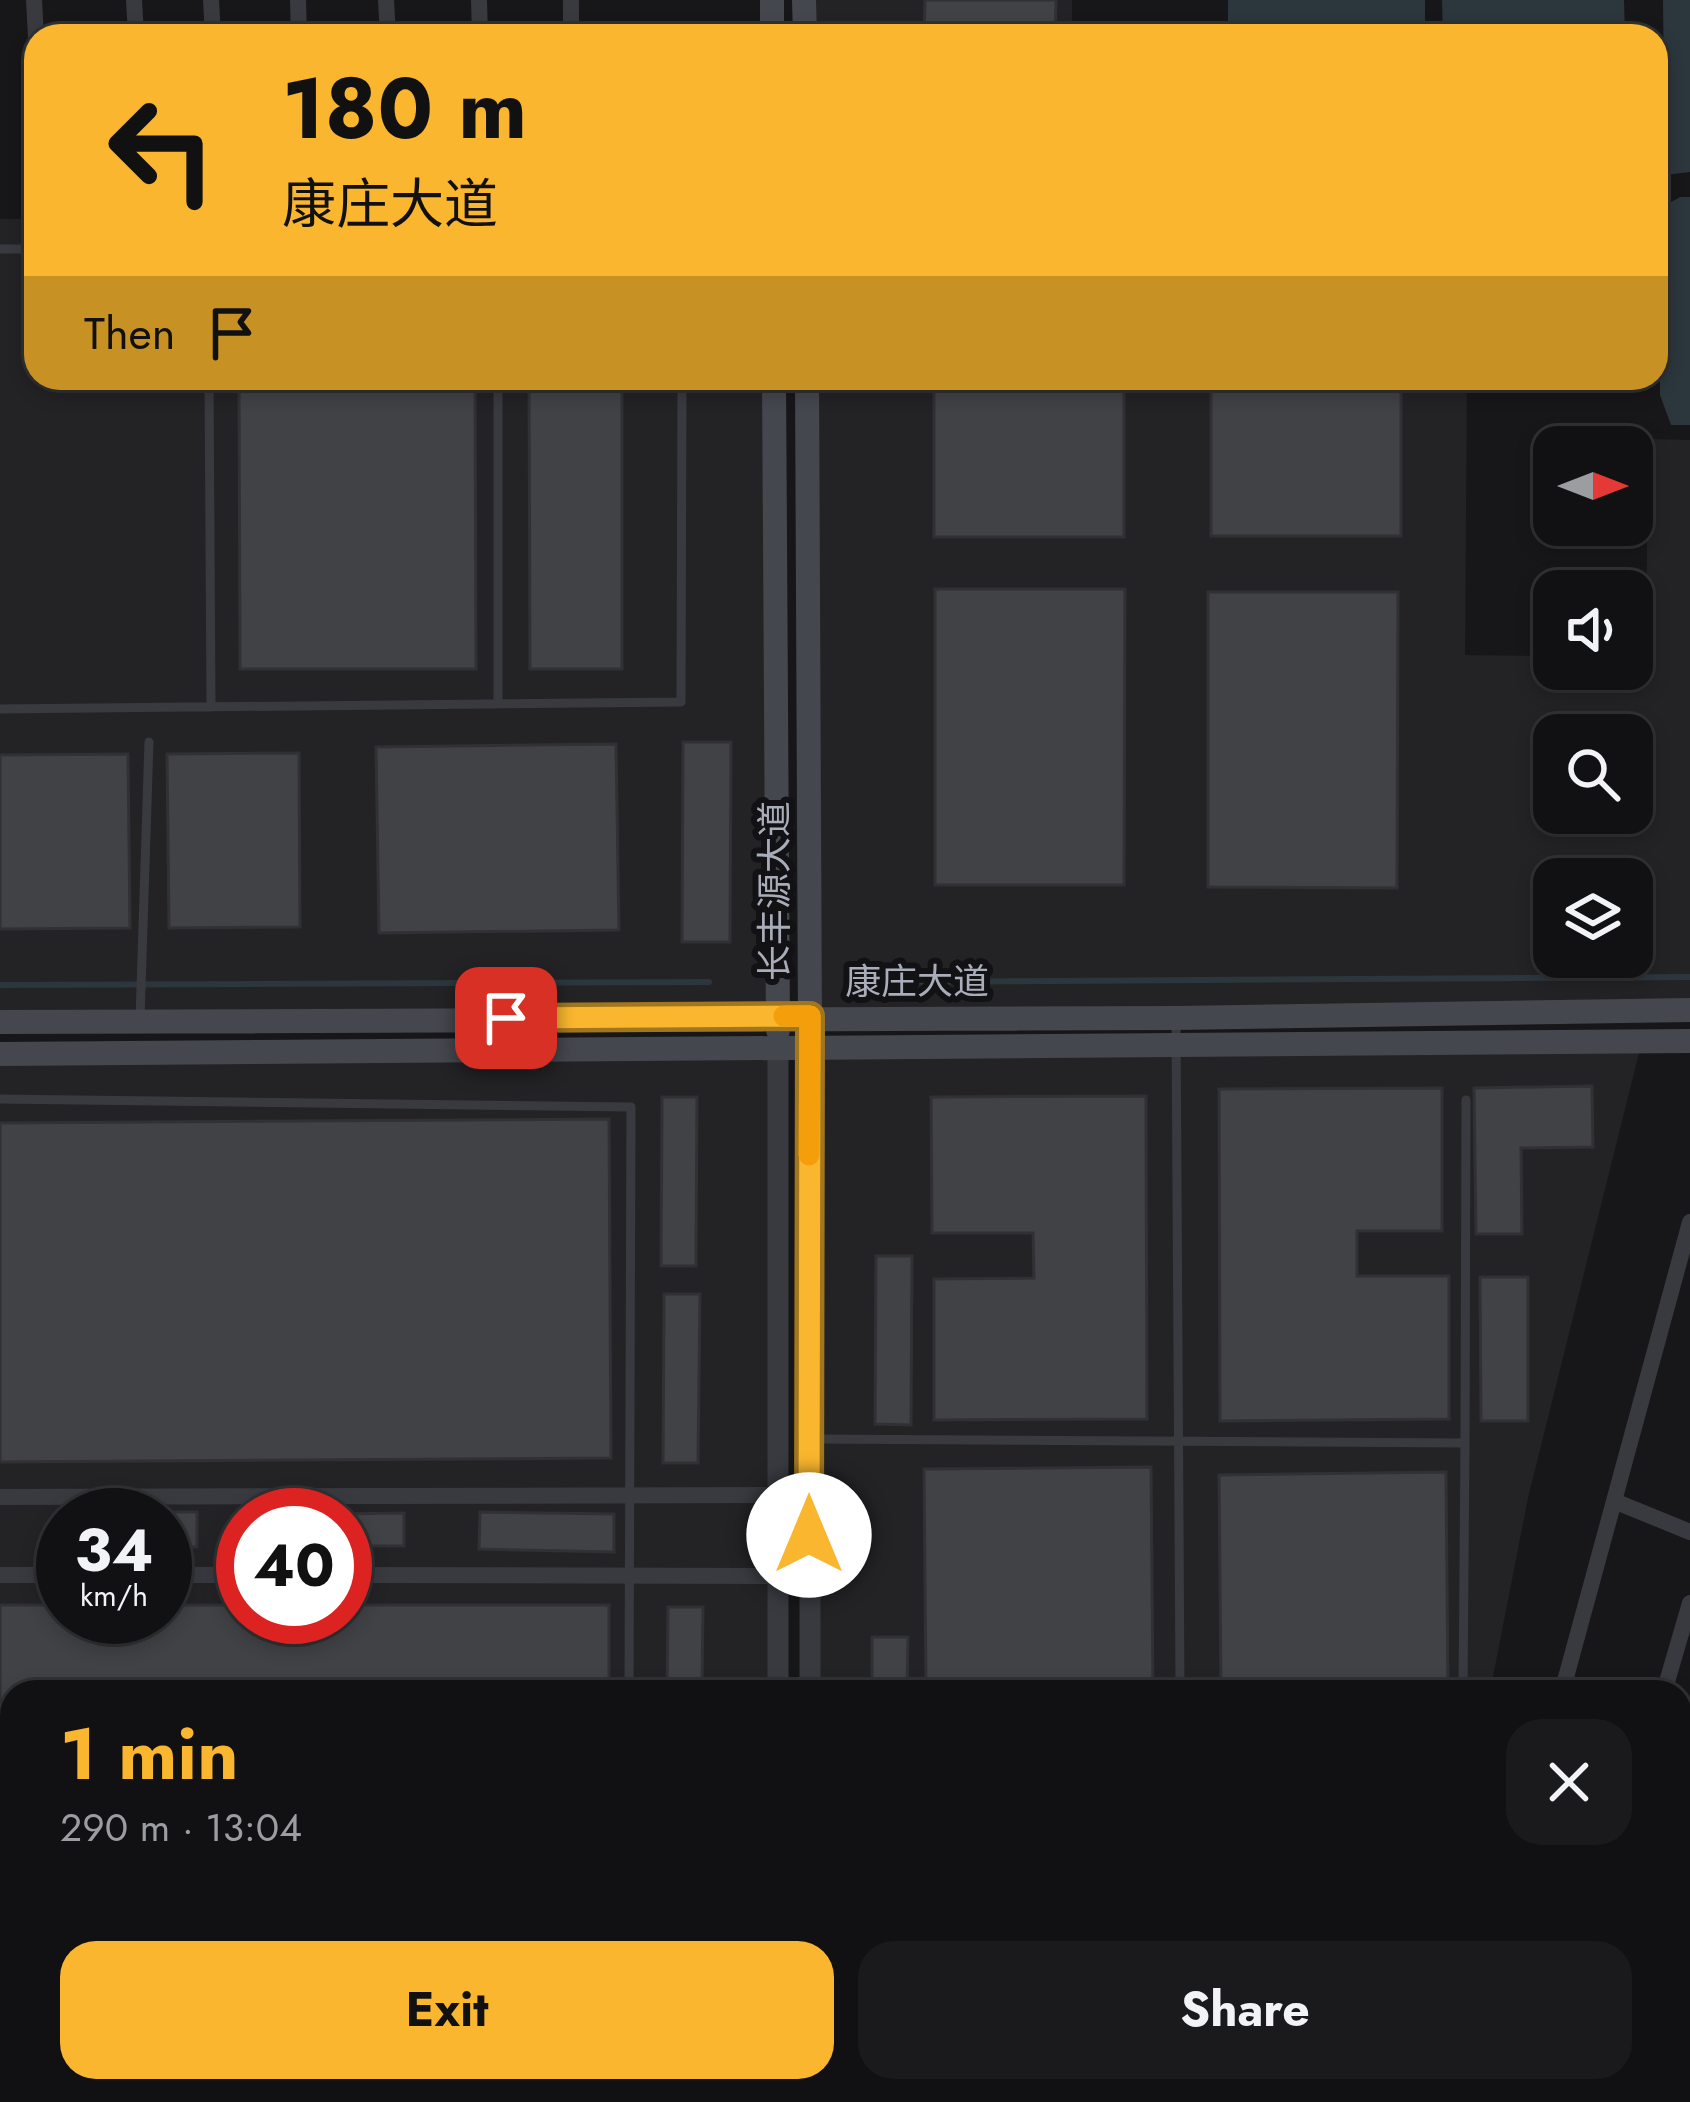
<!DOCTYPE html>
<html lang="en">
<head>
<meta charset="utf-8">
<style>
  :root { --surface:#111113; --page:#1a1a1c; --text:#f1f3f6; --muted:#9c9da0; --line:#303133; --accent:#f9b62e }
  body { margin:0; font-family:Jost,"Noto Sans SC",sans-serif; background:var(--page); color:var(--text); height:100vh; display:flex; flex-direction:column; font-size:45px; white-space:nowrap }
  * { box-sizing:border-box; margin:0 }
  p { font-size:39px; color:var(--muted) }
  .icon { flex:none; width:66px; height:66px; fill:none; stroke:currentColor; stroke-width:2; stroke-linecap:round; stroke-linejoin:round }
  .map { position:relative; flex:1; overflow:hidden }
  .details { position:absolute; left:0px; top:1680px; width:1692px; height:423px; display:flex; flex-direction:column; background:var(--surface); border-radius:36px 36px 0 0; box-shadow:0 6px 18px #0003,0 0 0 3px var(--line) }
  .details>* { flex:none }
  .guide { position:absolute; left:24px; top:24px; width:1644px; height:366px; border-radius:36px; box-shadow:0 6px 18px #0003,0 0 0 3px var(--line); background:#f9b62e; color:#111; overflow:hidden }
  .needle { width:78px; rotate:90deg }
  .buttons { position:absolute; left:1533px; top:426px; display:grid; gap:24px }
  .buttons a { display:grid; place-items:center; width:120px; height:120px; border-radius:24px; background:var(--surface); box-shadow:0 6px 18px #0003,0 0 0 3px var(--line); font-size:60px }
  .speed { position:absolute; left:36px; top:1488px; display:flex; gap:24px; font-size:60px; font-weight:700; text-align:center }
  .speed>* { display:grid; place-content:center; width:156px; height:156px; border-radius:50%; background:var(--surface); box-shadow:0 6px 18px #0003,0 0 0 3px var(--line); line-height:1 }
  .speed small { font-size:30px; font-weight:400 }
  .speed .limit { border:18px solid #d22; background:#fff; color:#111 }
  .pin { position:absolute; display:grid; place-items:center; width:102px; height:102px; color:#fff; margin:-51px; border-radius:24px; box-shadow:0 6px 18px #0006 }
  .me { position:absolute; width:132px; margin:-66px; rotate:0deg; stroke-linejoin:round; filter:drop-shadow(0 0 9px #0008) }
  .turn { display:flex; align-items:center; gap:42px; height:252px; padding:0 60px; font-size:54px }
  .turn .icon { width:156px; height:156px; stroke-width:2.5 }
  .turn b { display:block; font-size:84px; line-height:102px }
  .then { display:flex; align-items:center; height:114px; padding:0 60px; background:#0003; gap:24px; font-size:45px }
  .round { display:grid; place-items:center; flex:none; width:126px; height:126px; border-radius:36px; background:var(--page) }
  .headline { display:flex; align-items:center; justify-content:space-between; height:204px; padding:0 60px }
  h1 { font-size:72px; font-weight:700; line-height:90px; color:var(--accent) }
  .button { display:flex; gap:24px; margin-top:auto; padding:24px 60px }
  .button a { flex:1; height:138px; border-radius:36px; background:var(--accent); color:#111; font-size:48px; font-weight:700; line-height:138px; text-align:center }
  .button a+a { background:var(--page); color:var(--text) }
  .map>svg:first-child { display:block }
</style>
</head>
<body>
<div class="map">
<svg width="1690" height="2102" viewBox="0 0 1690 2102">
  <rect width="100%" height="100%" fill="#171719"/>
  <!-- built -->
  <path fill="#232326" fill-rule="evenodd" d="M804,0h268v36h-267z
    M0,219h36v159h738l4,638 -778,6z
    M807,378h660l-2,277 89,1v13h78v-12l14,-1 2,-217 42,1v570l-880,6zM1554,735h78v78h-78zM1554,879h78v78h-78z
    M1642,1041l-114,457 -38,194h-680v-645z
    M778,1048v644h-766v399h766v11h-778v-1048zM63,1515h102v102h-102zM243,1515h102v102h-102z
    M1680,1806l10,3v293h-877v-11h867z"/>
  <!-- water -->
  <path fill="#2c363d" d="M1228,0h197v36h-197z
    M1442,0h182l1,36h-182z
    M1663,0h27v172l-25,3z
    M1680,197h10v228h-19l-11,-30 -1,-186z"/>
  <g fill="none" stroke-linecap="round" stroke-linejoin="round">
    <!-- stream -->
    <path stroke="#2c363d" stroke-width="6" d="M881,982l809,-5
      M0,985l709,-3"/>
  </g>
  <!-- building -->
  <path fill="#414246" stroke="#313135" stroke-width="3" d="M925,0h131l-1,36h-131z
    M239,378h236l1,291h-236z
    M529,378h93v291h-92z
    M934,378h190v159h-190z
    M1211,378h190v158h-190z
    M935,589h190l-1,296h-189z
    M1208,592h190l-1,296 -189,-1z
    M683,742h48l-1,200h-48z
    M616,744l3,186 -240,3 -3,-186z
    M299,753l1,174 -131,1 -2,-174z
    M128,754l2,174 -130,1v-174z
    M1592,1086l1,61 -72,1 1,86h-46l-2,-146z
    M1442,1088v143h-85v45h92v143l-229,2 -1,-332z
    M1146,1096l1,323 -213,1v-141l100,-1 -1,-45h-101l-1,-136z
    M662,1097h35l-1,169h-35z
    M609,1119l2,339 -611,4v-339z
    M876,1256h36l-1,169 -36,-1z
    M1480,1277h48v144h-47z
    M664,1294h36l-2,169h-35z
    M1151,1467l2,225h-227l-2,-223z
    M1446,1472l2,220h-227l-2,-217z
    M58,1511l139,1v35h-32v-32h-102v32h-6z
    M480,1512l134,2v38l-135,-3z
    M404,1513v33h-59v-31h-79z
    M0,1605h63v12h102v-12h78v12h102v-12h264v87h-597v275h-12z
    M668,1607h35l-1,85h-35z
    M872,1637h36l-1,55h-35z
    M1680,1843h10v36h-10z
    M1680,1957h10v27h-10z
    M0,2091h78v11h-78z
    M222,2091h131v11h-131z
    M405,2091h130v11h-130z
    M586,2091h126v11h-126z
    M872,2091h288v11h-288z
    M1184,2091h161v11h-161z
    M1406,2091h52v11h-52z
    M1508,2091h153v11h-153z"/>
  <g fill="none" stroke-linecap="round" stroke-linejoin="round">
    <!-- service -->
    <path stroke="#393a40" stroke-width="9" d="M0,249h36
      M209,378l2,329
      M498,378v326
      M0,709l681,-7 1,-324
      M1176,1018l4,674
      M140,1019l9,-277
      M0,1099l631,8 -2,585
      M814,1439l651,4 -2,249
      M1465,1443l1,-343
      M380,2091v11
      M561,2091v11
      M730,2091v11
      M1175,2091v11
      M204,2102v-11"/>
    <!-- minor -->
    <path stroke="#393a40" stroke-width="16" d="M34,0l2,37
      M134,0l2,36
      M211,0l2,36
      M298,0l1,36
      M386,0l2,36
      M479,0l1,36
      M571,0v36
      M0,1497l809,-2
      M1614,1501l76,31
      M0,1575h63
      M165,1575h78
      M345,1575l464,1
      M1562,1692l128,-470
      M1664,1692l26,-89
      M1680,2001h10"/>
    <!-- tertiary -->
    <path stroke="#393a40" stroke-width="21" d="M810,1047v645
      M778,1048v644
      M0,2012h12
      M778,2091v11
      M813,2091v11"/>
    <!-- secondary -->
    <path stroke="#45474e" stroke-width="24" d="M772,0v36
      M804,0l1,36
      M774,378l4,652
      M807,378l3,654
      M0,1022l1176,-4 514,-8
      M0,1054l1690,-13"/>
  </g>
  <g fill="none" stroke-linecap="round" stroke-linejoin="round">
    <!-- route casing -->
    <g stroke="#a2761e" stroke-width="30">
      <path id="route" d="M506,1018l304,-2 -1,519"/>
    </g>
    <!-- route -->
    <use href="#route" stroke="#f9b62e" stroke-width="21"/>
    <!-- slow -->
    <path stroke="#f59e0b" stroke-width="21" d="M784,1016h26l-1,139"/>
  </g>
  <g text-anchor="middle" dominant-baseline="central" stroke-width="12" stroke-linejoin="round" paint-order="stroke">
    <!-- street labels -->
    <g font-size="36" fill="#a8adb9" stroke="#121214">
      <text transform="translate(774 891) rotate(-90)">长丰源大道</text>
      <text x="917" y="981">康庄大道</text>
    </g>
  </g>
</svg>
<div class="buttons">
<a><svg class="needle" viewBox="-14 -14 28 28"><path d="M0-13l5 13h-10z" fill="#e53935"/><path d="M0 13l5-13h-10z" fill="#9c9da0"/></svg></a>
<a><svg class="icon" aria-label="sound" viewBox="0 0 24 24"><path d="M4 9h4l5-4v14l-5-4H4zM17 9q2 3 0 6"/></svg></a>
<a><svg class="icon" aria-label="search" viewBox="0 0 24 24"><circle cx="10" cy="10" r="6"/><path d="M15 15l6 6"/></svg></a>
<a><svg class="icon" aria-label="layers" viewBox="0 0 24 24"><path d="M12 4l9 5-9 5-9-5zM3 14l9 5 9-5"/></svg></a>
</div>
<div class="speed"><div>34<small>km/h</small></div><div class="limit">40</div></div>
<div class="pin" style="left:506px;top:1018px;background:#d93025"><svg class="icon" aria-label="arrive" viewBox="0 0 24 24"><path d="M6 21V4h12l-3 4 3 4H6"/></svg></div>
<svg class="me" style="left:809px;top:1535px" viewBox="-20 -20 40 40"><circle r="19" fill="#fff"/><path d="M0-13L10 11 0 6-10 11z" fill="#f9b62e"/></svg>
<div class="guide">
<div class="turn"><svg class="icon" aria-label="left" viewBox="0 0 24 24"><path d="M17 20v-9H6M10 6l-5 5 5 5"/></svg><div><b>180 m</b>康庄大道</div></div>
<div class="then">Then<svg class="icon" aria-label="arrive" viewBox="0 0 24 24"><path d="M6 21V4h12l-3 4 3 4H6"/></svg></div>
</div>
<section class="details">
<div class="headline"><div><h1>1 min</h1><p>290 m · 13:04</p></div><a class="round"><svg class="icon" aria-label="close" viewBox="0 0 24 24"><path d="M6 6l12 12M18 6L6 18"/></svg></a></div>
<div class="button"><a>Exit</a><a>Share</a></div>
</section>
</div>
</body>
</html>
